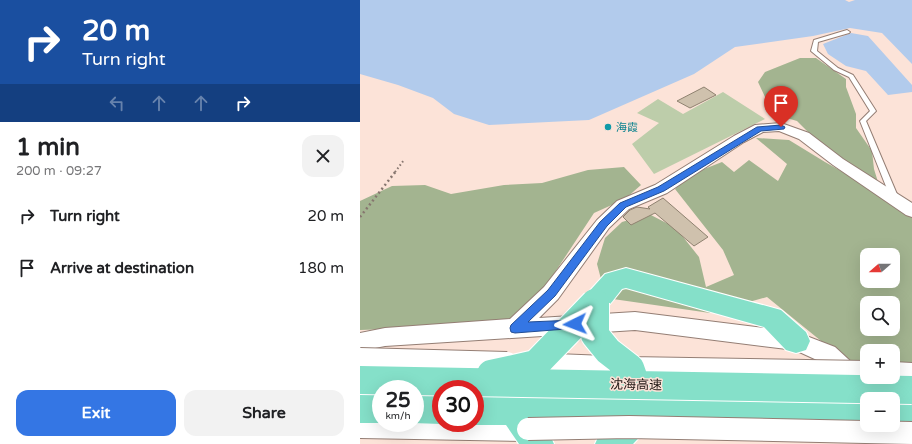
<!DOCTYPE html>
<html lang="en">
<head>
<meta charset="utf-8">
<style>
  :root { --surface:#fff; --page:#f2f2f2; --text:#202124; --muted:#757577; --accent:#3476e4 }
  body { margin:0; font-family:"Varela Round","Noto Sans SC",sans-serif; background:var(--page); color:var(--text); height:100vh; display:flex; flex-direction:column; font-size:15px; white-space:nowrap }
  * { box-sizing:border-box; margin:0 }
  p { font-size:13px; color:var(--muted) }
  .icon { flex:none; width:22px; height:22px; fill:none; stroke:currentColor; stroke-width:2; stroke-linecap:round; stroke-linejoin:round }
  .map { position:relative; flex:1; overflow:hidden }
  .drawer { display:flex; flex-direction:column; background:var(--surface); width:360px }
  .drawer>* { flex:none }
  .hud { background:#1a4fa0; color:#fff; overflow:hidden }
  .needle { width:26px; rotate:250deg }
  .buttons { position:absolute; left:500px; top:248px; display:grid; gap:8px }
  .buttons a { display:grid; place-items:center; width:40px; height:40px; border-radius:8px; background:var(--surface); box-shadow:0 4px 16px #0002; font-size:20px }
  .speed { position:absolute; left:12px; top:380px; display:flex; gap:8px; font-size:20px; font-weight:700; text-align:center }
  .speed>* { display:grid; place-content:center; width:52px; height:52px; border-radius:50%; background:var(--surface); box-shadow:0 4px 16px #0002; line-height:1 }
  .speed small { font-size:10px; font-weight:400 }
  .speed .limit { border:6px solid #d22; background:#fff; color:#111 }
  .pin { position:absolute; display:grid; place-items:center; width:34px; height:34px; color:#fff; margin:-41px -17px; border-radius:50% 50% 50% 0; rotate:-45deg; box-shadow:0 0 4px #0007 }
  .pin .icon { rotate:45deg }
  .me { position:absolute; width:44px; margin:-22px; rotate:267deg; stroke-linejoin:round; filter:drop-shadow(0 0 3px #0008) }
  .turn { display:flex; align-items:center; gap:14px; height:84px; padding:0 16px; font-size:18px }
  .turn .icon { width:52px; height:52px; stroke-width:2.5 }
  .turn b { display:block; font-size:28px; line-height:34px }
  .lanes { display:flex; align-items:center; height:38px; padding:0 16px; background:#0003; justify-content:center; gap:20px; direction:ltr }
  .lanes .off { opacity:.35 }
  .round { display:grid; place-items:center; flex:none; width:42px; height:42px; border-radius:12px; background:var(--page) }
  .overview { display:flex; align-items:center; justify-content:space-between; height:68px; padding:0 16px }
  h1 { font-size:24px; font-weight:700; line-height:30px }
  .primary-button { display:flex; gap:8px; margin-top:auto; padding:8px 16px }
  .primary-button a { flex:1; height:46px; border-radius:12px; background:var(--accent); color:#fff; font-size:16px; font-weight:700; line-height:46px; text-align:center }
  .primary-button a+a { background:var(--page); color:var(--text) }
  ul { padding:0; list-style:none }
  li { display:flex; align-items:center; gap:12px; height:52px; padding:0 16px }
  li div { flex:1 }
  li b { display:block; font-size:15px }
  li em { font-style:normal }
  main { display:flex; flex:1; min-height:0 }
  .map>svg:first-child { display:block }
</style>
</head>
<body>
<main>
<section class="drawer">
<div class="hud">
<div class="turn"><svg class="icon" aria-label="right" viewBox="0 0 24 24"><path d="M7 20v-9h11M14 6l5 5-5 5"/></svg><div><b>20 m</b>Turn right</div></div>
<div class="lanes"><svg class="icon off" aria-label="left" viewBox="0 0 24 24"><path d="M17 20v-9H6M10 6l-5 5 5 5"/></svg><svg class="icon off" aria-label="ahead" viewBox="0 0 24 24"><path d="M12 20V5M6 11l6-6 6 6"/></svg><svg class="icon off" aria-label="ahead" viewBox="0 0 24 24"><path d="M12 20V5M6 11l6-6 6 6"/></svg><svg class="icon" aria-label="right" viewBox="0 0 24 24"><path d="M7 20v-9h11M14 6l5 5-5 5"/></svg></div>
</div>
<div class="overview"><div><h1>1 min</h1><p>200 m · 09:27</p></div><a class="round"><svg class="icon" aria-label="close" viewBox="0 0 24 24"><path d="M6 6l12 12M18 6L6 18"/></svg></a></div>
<ul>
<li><svg class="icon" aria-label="right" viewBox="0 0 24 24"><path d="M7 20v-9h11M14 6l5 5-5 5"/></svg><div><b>Turn right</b></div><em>20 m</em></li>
<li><svg class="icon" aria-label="arrive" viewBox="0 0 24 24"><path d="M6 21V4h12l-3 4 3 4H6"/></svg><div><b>Arrive at destination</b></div><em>180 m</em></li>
</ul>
<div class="primary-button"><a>Exit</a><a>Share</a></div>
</section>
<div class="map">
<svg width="552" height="444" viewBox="0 0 552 444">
  <rect width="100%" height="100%" fill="#fce3d8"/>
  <!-- green -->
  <path fill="#bdcdaa" d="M363,92l42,27 -111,55 -22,-30 27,-21 -22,-10 21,-14 25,15z"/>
  <!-- forest -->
  <path fill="#a3b490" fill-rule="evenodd" d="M440,58h16l30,21v8l10,27v14l16,23 2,18 4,13 -41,-21 -40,-40 -14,-4 -17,-18 -8,-17 7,-10z
    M396,138l33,2 36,22 55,31 32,23v228h-41l-29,-86 -75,-61 -57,16 -104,-15 -9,-34 8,-26 17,-16 27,-8 27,14 23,29 7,30 28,-12 -11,-25 -48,-61 14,-14 33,-13 12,10 15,-12 29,21 9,-17zM507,255h26v26h-26zM507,303h26v26h-26zM507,351h26v26h-26zM507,399h26v26h-26z
    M264,167l17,18 -16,14 -31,14 -52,79 -31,28 -62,7 -89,3v-129l32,-15 33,-1 26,9 53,-9 38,-2 46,-13z"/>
  <!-- water -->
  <path fill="#b2cbec" d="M0,0h485l4,2 6,-2h57v64l-30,-31 -32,-5 -37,8 -78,11 -41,27 -105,46 -100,5 -35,-11 -21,-16 -35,-13 -38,-11z
    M491,33l17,3 44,49v7l-24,3 -22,-24 -20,-5 -18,-12 -5,-10z"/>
  <!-- building -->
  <path fill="#cfc1ad" stroke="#8f8270" d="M344,87l12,8 -26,13 -13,-7z
    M303,198l45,39 -14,9 -39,-33 -24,12 -8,-8 7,-7 7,-3 13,2 -2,-2z"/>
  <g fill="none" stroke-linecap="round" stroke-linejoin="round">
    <!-- lane casing -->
    <g stroke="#947e74" stroke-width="2">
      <path id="lane" d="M487,30l3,2 -1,1 -31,9 -1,9 21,17 15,7 23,36 -10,10 33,78 -4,3 -4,-3 -31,-78 10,-10 -21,-34 -15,-7 -23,-19 3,-11z"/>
    </g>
    <!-- street casing -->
    <g stroke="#947e74" stroke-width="2">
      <path id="street" d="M421,123l28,10 34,26 69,44v14l-6,-2 -73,-50 -34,-26 -20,-8 -16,1 -19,10 -77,51 -38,16 -20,19 -51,71 -19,19 96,-6 161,20 39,15 25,23 3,7 -3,7 -8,4 -8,-4 -25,-23 -24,-11 -160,-20 -250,16 -25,5v-18l25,-5 125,-9 34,-32 53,-67 20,-19 38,-16 79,-49 21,-11z
        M533,362l19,1v20l-19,-1 -8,-3 -1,-2h9z
        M0,414h21v9h34v-8l26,1v7h34v-7l53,1 8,4 4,8 -4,8 -8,4 -168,-3z"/>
    </g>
    <!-- highway casing -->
    <g stroke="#fff" stroke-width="2">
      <path id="highway" d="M266,268l155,42 25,22 4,9 -4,9 -10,3 -10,-3 -22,-23 -138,-39 -4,1c-11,13 -17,28 -36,22l-4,-8 4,-8 19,-21z
        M0,393h21v30h-21z
        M55,394h26v29h2l-2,1 -28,-1h2z
        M115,395l392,5v25h11l-11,5 -217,-4 -17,18h-38l5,-11 7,-7 -64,-1 6,8 5,11h-35l-13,-19h-31l-5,-2h5z
        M533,400l19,1v30l-19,-1 -11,-4 11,-1z"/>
    </g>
    <!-- path-far1 -->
    <path stroke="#86766f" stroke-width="2" stroke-dasharray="1.5 2.5" stroke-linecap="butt" d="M35,172l9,-12"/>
    <!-- path -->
    <path stroke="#86766f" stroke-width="2.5" stroke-dasharray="2 3" stroke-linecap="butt" d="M0,217l36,-46"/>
    <!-- lane -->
    <use href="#lane" fill="#fff" fill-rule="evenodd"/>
    <!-- street -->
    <use href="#street" fill="#fff" fill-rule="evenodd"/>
    <!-- highway -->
    <use href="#highway" fill="#85e0c9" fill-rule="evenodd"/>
    <!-- street-bridge casing -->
    <g stroke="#947e74" stroke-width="24" stroke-linecap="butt">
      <path id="street-bridge" d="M0,359l147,4
        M171,364l99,4 237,4
        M168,429l101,-2 283,6"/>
    </g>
    <!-- highway-bridge casing -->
    <g stroke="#fff" stroke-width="30" stroke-linecap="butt">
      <path id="highway-bridge" d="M235,303v32l13,16 22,17 6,17
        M131,374l45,-10 59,-61
        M0,380l552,10"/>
    </g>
    <!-- street-bridge -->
    <use href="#street-bridge" stroke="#fff" stroke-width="22"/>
    <!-- highway-bridge -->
    <use href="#highway-bridge" stroke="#85e0c9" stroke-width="28"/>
  </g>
  <!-- route -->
  <path fill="#3476e4" stroke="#224d94" d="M421,125l4,2 -1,2 -23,2 -97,60 -38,16 -19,19 -52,70 -27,26 47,-2 4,1 2,3 -2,4 -64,5 -4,-1 -1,-4 1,-3 37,-35 52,-68 20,-19 38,-16 99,-60z"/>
  <!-- markers -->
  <circle fill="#0f9aa8" stroke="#fce3d8" stroke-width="1.5" cx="248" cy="127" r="4"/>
  <g text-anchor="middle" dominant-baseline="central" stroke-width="3" stroke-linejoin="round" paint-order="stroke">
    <!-- culture labels -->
    <g font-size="11" fill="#0d838f" stroke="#fce3d8" text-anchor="start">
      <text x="256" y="127">海霞</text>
    </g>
    <!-- near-street labels -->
    <g font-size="13" fill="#201713" stroke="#fce3d8">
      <text transform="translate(276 385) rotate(1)">沈海高速</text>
    </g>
  </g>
</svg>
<div class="buttons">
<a><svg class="needle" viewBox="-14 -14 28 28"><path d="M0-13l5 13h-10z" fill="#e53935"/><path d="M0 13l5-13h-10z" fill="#757577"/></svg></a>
<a><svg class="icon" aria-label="search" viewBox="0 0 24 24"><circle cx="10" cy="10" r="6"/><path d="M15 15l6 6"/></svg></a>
<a>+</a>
<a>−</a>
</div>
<div class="speed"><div>25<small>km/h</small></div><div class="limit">30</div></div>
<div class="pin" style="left:421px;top:127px;background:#d93025"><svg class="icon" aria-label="arrive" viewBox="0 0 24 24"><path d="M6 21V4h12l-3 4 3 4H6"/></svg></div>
<svg class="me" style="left:215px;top:324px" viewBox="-20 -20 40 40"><path d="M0-17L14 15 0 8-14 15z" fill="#3476e4" stroke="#fff" stroke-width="4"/></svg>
</div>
</main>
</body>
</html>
